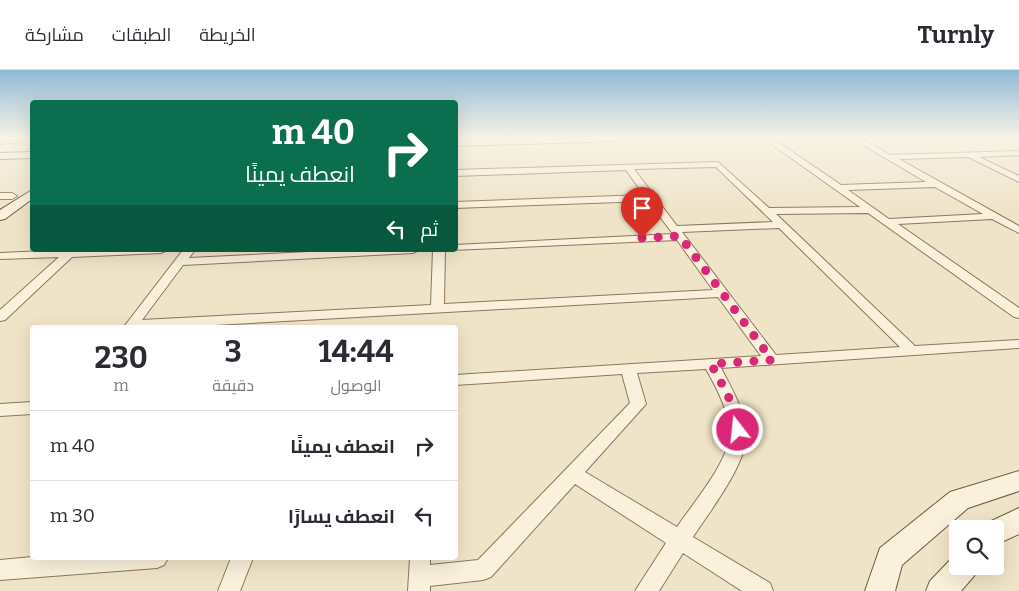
<!DOCTYPE html>
<html lang="ar">
<head>
<meta charset="utf-8">
<style>
  :root { --surface:#fff; --page:#f7f7f7; --text:#2b2b33; --muted:#7c7c81; --line:#e1e1e2 }
  body { margin:0; font-family:Bitter,Cairo,serif; background:var(--page); color:var(--text); direction:rtl; height:100vh; display:flex; flex-direction:column; font-size:19px; white-space:nowrap }
  * { box-sizing:border-box; margin:0 }
  p { font-size:16px; color:var(--muted) }
  .icon { flex:none; width:28px; height:28px; fill:none; stroke:currentColor; stroke-width:2; stroke-linecap:round; stroke-linejoin:round }
  .map { position:relative; flex:1; overflow:hidden; direction:ltr }
  .side { position:absolute; left:30px; top:255px; width:428px; height:235px; display:flex; flex-direction:column; background:var(--surface); border-radius:5px; box-shadow:0 5px 20px #0002; direction:rtl }
  .side>* { flex:none }
  .top-card { position:absolute; left:30px; top:30px; width:428px; height:152px; border-radius:5px; box-shadow:0 5px 20px #0002; direction:rtl; background:#0b6e4f; color:#fff; overflow:hidden }
  .fabs { position:absolute; left:949px; top:450px; display:grid; gap:10px }
  .fabs a { display:grid; place-items:center; width:55px; height:55px; border-radius:5px; background:var(--surface); box-shadow:0 5px 20px #0002; font-size:25px }
  .pin { position:absolute; display:grid; place-items:center; width:42px; height:42px; color:#fff; margin:-51px -21px; border-radius:50% 50% 50% 0; rotate:-45deg; box-shadow:0 0 5px #0007 }
  .pin .icon { rotate:45deg }
  .me { position:absolute; width:55px; margin:-28px; rotate:344deg; stroke-linejoin:round; filter:drop-shadow(0 0 4px #0008) }
  .turn { display:flex; align-items:center; gap:18px; height:105px; padding:0 20px; font-size:22px }
  .turn .icon { width:65px; height:65px; stroke-width:2.5 }
  .turn b { display:block; font-size:35px; line-height:42px }
  .then { display:flex; align-items:center; height:48px; padding:0 20px; background:#0003; gap:10px; font-size:19px }
  .eta { display:flex; justify-content:space-evenly; align-items:center; height:85px; text-align:center }
  .eta b { font-size:30px; font-weight:700; line-height:35px }
  ul { padding:0; list-style:none }
  li { display:flex; align-items:center; gap:15px; height:70px; padding:0 20px; border-top:1px solid var(--line) }
  li div { flex:1 }
  li b { display:block; font-size:19px }
  li em { font-style:normal }
  header { display:flex; align-items:center; gap:30px; box-sizing:border-box; height:70px; padding:0 25px; background:var(--surface); border-bottom:1px solid var(--line) }
  header strong { font-size:24px }
  nav { display:flex; gap:28px; margin-inline-start:auto; font-size:18px }
  .map>svg:first-child { display:block }
</style>
</head>
<body>
<header>
<strong>Turnly</strong>
<nav><a>الخريطة</a><a>الطبقات</a><a>مشاركة</a></nav>
</header>
<div class="map">
<svg width="1019" height="521" viewBox="0 0 1019 521">
  <rect width="100%" height="100%" fill="#f0e4c8"/>
  <g fill="none" stroke-linecap="round" stroke-linejoin="round">
    <!-- lane casing -->
    <g stroke="#8d765c" stroke-width="2">
      <path id="lane" d="M32,69v2l-32,3v-2z"/>
    </g>
    <!-- street casing -->
    <g stroke="#8d765c" stroke-width="2">
      <path id="street" d="M763,68h9l69,47 85,-3 -75,-44h10l29,17 129,-4v4l-40,2 40,19v6l-51,-25 -69,2 120,67v7l-27,-14 -94,5 121,84v10l-5,-1 -146,-104 -92,1 139,132 104,-6v8l-298,20c10,19 21,38 25,60 6,30 -37,84 -53,109l77,46 3,8h-31l-59,-38 -24,38h-24l31,-48 -91,-59 -84,93 -8,3 -53,6v5h-22l2,-33h20v7l48,-5 152,-157 -8,-29 -167,11v-10l306,-19 -43,-59 -558,31h-37l60,-78h12l-6,8 159,-8h71l-6,3 -230,12 -41,55 289,-15 2,-55h12l-1,54 269,-14 -36,-50 -226,10h4v-5l218,-11 -25,-33 -193,7v-6l189,-7 -18,-25 -171,6v-6l263,-8 51,46 91,-1zM716,97l57,55 -96,4 -43,-57zM935,117l48,27 -94,5 -41,-29zM779,158l121,119 -124,8 -94,-123zM706,299c9,16 23,42 24,61 1,30 -37,73 -53,97l-92,-55 61,-68 -9,-31z
        M0,123h12l5,3 -5,3h-12z
        M67,180h100l-6,3 -89,4 -67,63 -5,1v-11l59,-53 -59,2v-6z
        M32,332v12l-32,2v-12z
        M32,487l135,1h1l-4,7 -7,3 -157,12v-20z
        M231,488h22l-13,33h-22z"/>
    </g>
    <!-- secondary casing -->
    <g stroke="#6f573f" stroke-width="2">
      <path id="secondary" d="M509,68h115l-5,3 -164,5v-6z
        M32,82v6l-32,1v-6z
        M32,120v9l-27,20 -5,1v-10z
        M1019,401v20l-51,17 -66,57 -7,26h-30l15,-43 70,-56z
        M1019,438v26l-24,11v-16h-12l2,-5z
        M958,485v11h20l-4,10 -13,15h-35l4,-10 24,-25z"/>
    </g>
    <!-- lane -->
    <use href="#lane" fill="#faf1dc" fill-rule="evenodd"/>
    <!-- street -->
    <use href="#street" fill="#faf1dc" fill-rule="evenodd"/>
    <!-- secondary -->
    <use href="#secondary" fill="#faf1dc" fill-rule="evenodd"/>
  </g>
  <!-- sky -->
  <linearGradient id="sky" x2="0" y2="1"><stop stop-color="#8fbad6"/><stop offset="0.48" stop-color="#f8f3e6"/><stop offset="1" stop-color="#f8f3e6" stop-opacity="0"/></linearGradient>
  <rect width="1019" height="141" fill="url(#sky)"/>
  <g fill="none" stroke-linecap="round" stroke-linejoin="round">
    <!-- route -->
    <path stroke="#db2777" stroke-width="9" stroke-dasharray="0 16.2" d="M642,168l38,-2 92,124 -61,4 17,31 10,35"/>
  </g>
</svg>
<div class="fabs">
<a><svg class="icon" aria-label="search" viewBox="0 0 24 24"><circle cx="10" cy="10" r="6"/><path d="M15 15l6 6"/></svg></a>
</div>
<div class="pin" style="left:642px;top:168px;background:#d93025"><svg class="icon" aria-label="arrive" viewBox="0 0 24 24"><path d="M6 21V4h12l-3 4 3 4H6"/></svg></div>
<svg class="me" style="left:738px;top:360px" viewBox="-20 -20 40 40"><circle r="17" fill="#db2777" stroke="#fff" stroke-width="3"/><path d="M0-11L8 9 0 5-8 9z" fill="#fff"/></svg>
<div class="top-card">
<div class="turn"><svg class="icon" aria-label="right" viewBox="0 0 24 24"><path d="M7 20v-9h11M14 6l5 5-5 5"/></svg><div><b>40 m</b>انعطف يمينًا</div></div>
<div class="then">ثم<svg class="icon" aria-label="left" viewBox="0 0 24 24"><path d="M17 20v-9H6M10 6l-5 5 5 5"/></svg></div>
</div>
<section class="side">
<div class="eta">
<div><b>14:44</b><p>الوصول</p></div>
<div><b>3</b><p>دقيقة</p></div>
<div><b>230</b><p>m</p></div>
</div>
<ul>
<li><svg class="icon" aria-label="right" viewBox="0 0 24 24"><path d="M7 20v-9h11M14 6l5 5-5 5"/></svg><div><b>انعطف يمينًا</b></div><em>40 m</em></li>
<li><svg class="icon" aria-label="left" viewBox="0 0 24 24"><path d="M17 20v-9H6M10 6l-5 5 5 5"/></svg><div><b>انعطف يسارًا</b></div><em>30 m</em></li>
</ul>
</section>
</div>
</body>
</html>
